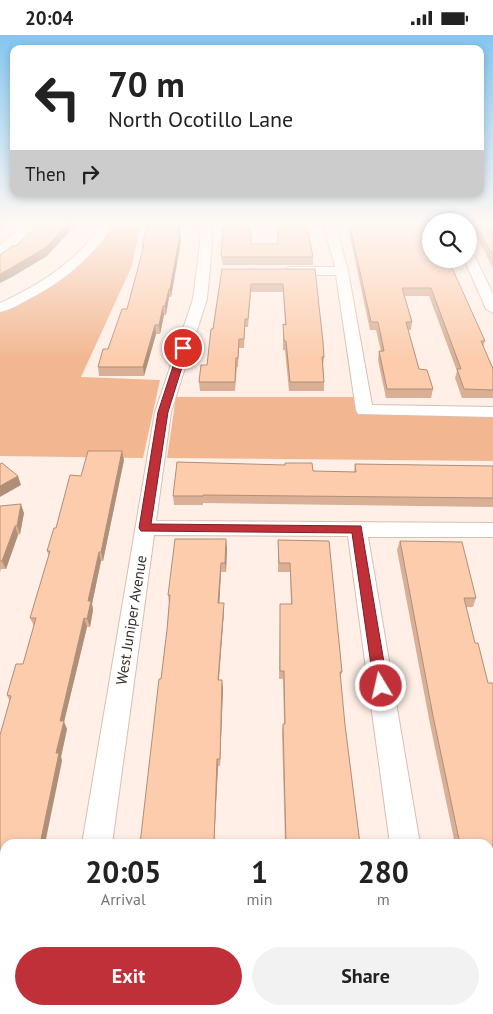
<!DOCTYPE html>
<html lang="en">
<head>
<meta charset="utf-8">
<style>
  :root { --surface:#fff; --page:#f2f2f2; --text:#222; --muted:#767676; --accent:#bf3038 }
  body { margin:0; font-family:"PT Sans",sans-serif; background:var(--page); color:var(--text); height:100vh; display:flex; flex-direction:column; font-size:19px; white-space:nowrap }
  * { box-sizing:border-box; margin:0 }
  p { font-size:16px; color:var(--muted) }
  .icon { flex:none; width:28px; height:28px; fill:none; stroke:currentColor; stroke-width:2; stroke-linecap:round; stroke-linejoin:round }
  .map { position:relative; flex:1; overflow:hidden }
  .details { position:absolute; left:0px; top:804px; width:494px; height:176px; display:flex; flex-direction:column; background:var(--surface); border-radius:15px 15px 0 0; box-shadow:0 2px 8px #0003 }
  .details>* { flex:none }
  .banner { position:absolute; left:10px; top:10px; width:474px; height:152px; border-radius:10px; box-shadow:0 2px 8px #0003; background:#fff; color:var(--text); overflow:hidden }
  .buttons { position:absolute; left:422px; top:178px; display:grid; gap:10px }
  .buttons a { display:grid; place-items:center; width:55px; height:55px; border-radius:50%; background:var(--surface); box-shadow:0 2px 8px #0003; font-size:25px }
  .pin { position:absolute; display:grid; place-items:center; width:42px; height:42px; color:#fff; margin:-21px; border:2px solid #fff; border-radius:50%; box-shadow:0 1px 5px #0007 }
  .me { position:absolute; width:55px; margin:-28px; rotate:351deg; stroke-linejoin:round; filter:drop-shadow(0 0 4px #0008) }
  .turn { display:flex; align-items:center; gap:18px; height:105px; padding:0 15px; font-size:22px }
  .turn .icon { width:65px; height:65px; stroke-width:2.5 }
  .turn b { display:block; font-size:35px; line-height:42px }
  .then { display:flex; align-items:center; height:48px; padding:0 15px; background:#0003; gap:10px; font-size:19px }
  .eta { display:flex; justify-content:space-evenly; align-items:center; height:85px; text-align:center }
  .eta b { font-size:30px; font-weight:700; line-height:35px }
  .action { display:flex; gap:10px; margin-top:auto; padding:10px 15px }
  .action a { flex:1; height:58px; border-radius:30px; background:var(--accent); color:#fff; font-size:20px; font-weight:700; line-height:58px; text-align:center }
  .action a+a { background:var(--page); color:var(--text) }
  .status { display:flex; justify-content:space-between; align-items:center; height:35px; padding:0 25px; background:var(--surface); direction:ltr }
  .status svg { height:14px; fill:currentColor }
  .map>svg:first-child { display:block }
</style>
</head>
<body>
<div class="status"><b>20:04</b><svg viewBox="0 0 49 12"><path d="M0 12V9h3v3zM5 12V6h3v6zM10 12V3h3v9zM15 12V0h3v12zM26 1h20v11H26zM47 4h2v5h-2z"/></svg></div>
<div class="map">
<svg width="493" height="979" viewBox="0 0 493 979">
  <rect width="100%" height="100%" fill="#ffefe6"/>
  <!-- green -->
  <path fill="#f2b791" d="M110,187h31l-9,44 -51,111 79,3 -17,78 -143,-2v-148l11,-5 88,-62z
    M176,362h186l2,13 129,1v50l-326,-3z"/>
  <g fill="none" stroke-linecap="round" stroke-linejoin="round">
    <!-- street casing -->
    <g stroke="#d8bfb0" stroke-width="2">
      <path id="street" d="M26,187h12c-9,11 -24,29 -38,33v-10z
        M104,187h12c-23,34 -51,59 -87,77 -9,5 -19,11 -29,13v-9c42,-19 78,-43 104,-81z
        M199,187h12l1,23 -5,54 -36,113 -15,109 337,2v14h-125l52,307h-30l-42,-308 -194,-1 -42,309h-30l73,-432 38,-113 7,-54z
        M323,187h12l13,49 24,134 121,2v10l-135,-3 -2,-4 -20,-135h-47l-6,-4 6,-4h46z
        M469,218l6,4 18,37v19l-7,-4 -22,-50h5z
        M35,975h35l-2,4h-35z
        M414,975h34v4h-34z"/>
    </g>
    <!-- street -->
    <use href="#street" fill="#fff" fill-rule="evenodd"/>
  </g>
  <!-- wall -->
  <path fill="#d9af95" d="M147,187h34l-2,12h1l1,7 -10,56h-2l-3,18h-2l-4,19h-4l-12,42h-45l-1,-9 10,-18 19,-40 16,-59 -1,-5 4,-14z
    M224,187h26l-1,9 2,13h27l-1,-22h29l7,35v8h-90l-1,-2 -1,-7z
    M345,187h86l54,119 -2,6 10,22v29h-31l-7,-20 2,-7 -28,-75h-24l7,26 -1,8h-3l11,39 14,20 -2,9h-45l-8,-38 1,-9h2l-5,-21h-6l-23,-107z
    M469,187h24v46z
    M222,234h93l9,88 -1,9v-1l1,17v9h-35l-4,-41h-2v-26h2l-2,-32h-32l-3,35h-3l-1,21h-5l-1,19h-1l-2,24h-35l-1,-9 8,-17z
    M124,425l-21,101h-2l-9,43 1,6 -3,17h-3l-23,95 3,7 -6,28 1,4 -57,83v148h-5v-257l10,-33 -3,-7 16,-31 11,-38 -4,-8 19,-62 -2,-5 9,-23 25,-52z
    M355,429l138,2v41l-290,-4v2h-29l-1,-9 140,-25 41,1z
    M0,471l24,7 -4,21 -2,1 -12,34h-5l-1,4z
    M278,505l51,1 13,131 -2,6 5,47 15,119h-75l-3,-113 1,-7h1l-1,-45h-4l1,-67v-8h11l-1,-32h-12z
    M400,506l76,57 -3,9h-7l9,36 13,40h5v331h-1l-3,-17v-153h-34l-25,-120 -33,-174z
    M227,513l-1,24h-5l-2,31 5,8 -5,69 4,8 -3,78h-2l-4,78h-74l27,-214 2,-26 -1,-9z
    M116,975h85l-1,4h-71z"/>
  <!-- shaded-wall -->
  <path fill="#b08f79" d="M0,187h7l-7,8z
    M70,187h6l-4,7 -25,27 -35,21 -12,6v-9z
    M179,187h2l-2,19 -1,-7z
    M180,199l1,7 -10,56 -1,-8z
    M169,254v8l-3,18 -1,-9z
    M163,271l1,9 -4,19 -1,-9z
    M155,290l1,9 -12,42 -1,-9z
    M122,416l2,9 -21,101 -2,-9z
    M18,441l3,9 -21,12v-11z
    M21,469l3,9 -4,21 -3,-8z
    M15,491l3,9 -12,34 -4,-8z
    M226,504l1,9 -1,24 -1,-9z
    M99,517l2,9 -9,43 1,6 -3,17 -3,-8 1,-18z
    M221,528v9l-2,39 -1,-8z
    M224,568v8l-6,77v-8z
    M84,583l3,9 -23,95 3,7 -6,28 1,4 -17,83h-5l16,-91 4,-32z
    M222,645l1,8 -3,78v-7z
    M217,724l1,7 -4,78z
    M5,934v22l-4,-3z"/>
  <!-- building -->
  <path fill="#fcccad" stroke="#b08f79" d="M41,187h29l-25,26 -36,21 -9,5v-19l12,-9h4l22,-22h2z
    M148,187h31l-1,12h2l-10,55h-1l-4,17h-2l-4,19h-4l-12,42h-45l5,-18h5l14,-40h5l17,-64h-2l4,-14z
    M224,187h25l-1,9h3v13h27v-22h28l7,35h-90l-2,-1z
    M349,187h82v37h17l37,82h-4l12,28v21l-29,-1 -7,-20h4l-30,-81h-29l10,34h-6l13,47 8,1 6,19h-46l-8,-38h5l-6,-29h-7z
    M474,187h19v34z
    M222,234h93l8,73 1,15h-2l2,25h-34l-4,-41h-2l-1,-17 3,1 -3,-41h-32l-3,35h-3l-1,20h-5l-1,19h-2l-1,24h-36l2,-17h6l4,-36h2z
    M88,416h34l-21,101h-2l-11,49h3l-4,18 -3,-1 -24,103h4l-8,32h3l-19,91h-35v125l-4,19h-1v-253l11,-39 -4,-1 9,-31h7l13,-46h-6l20,-67h-3l7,-23h2l14,-53 11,1z
    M177,427l108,3v-2h27l1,8 43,1 -1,-8 138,2v32l-290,-3v1h-30z
    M2,428l16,13 -18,10v-22z
    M21,469l-4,22h-2l-13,35h-2v-55z
    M175,504h51l-1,24h-4l-3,40h6l-6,77h4l-2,79h-3l-3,85h-74l19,-165h2l6,-49 3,-35h-2z
    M278,505l51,1 13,131h-2l5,53 15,119h-74l-3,-120h2l-1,-53h-4v-67h12l-2,-41h-11z
    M400,506l62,1 14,56h-12l11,45h3l10,40h5v303l-4,-21v-4h1l-1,-6v-111h-29l-27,-128z
    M126,975h73l-1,4h-58z
    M290,975h85l1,4h-86z"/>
  <!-- sky -->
  <linearGradient id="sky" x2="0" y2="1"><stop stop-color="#83c6f0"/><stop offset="0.58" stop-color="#fff8f4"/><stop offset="1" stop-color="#fff8f4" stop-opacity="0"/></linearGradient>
  <rect width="493" height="324" fill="url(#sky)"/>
  <!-- route -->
  <path fill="#bf3038" stroke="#7c1f24" d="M183,310l5,3 -20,64 -17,112 210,2 27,160 -2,5 -5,2 -5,-2 -2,-5 -22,-153 -211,-2 -2,-3 19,-116 21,-64z"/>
  <g text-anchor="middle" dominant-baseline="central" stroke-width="5" stroke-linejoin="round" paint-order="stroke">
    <!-- street labels -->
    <g font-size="15" fill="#382e28" stroke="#fff">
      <text transform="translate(131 585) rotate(-81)">West Juniper Avenue</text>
    </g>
  </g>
</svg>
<div class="buttons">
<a><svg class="icon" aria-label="search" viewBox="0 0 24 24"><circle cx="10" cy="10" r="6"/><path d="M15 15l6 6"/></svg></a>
</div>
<div class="pin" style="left:183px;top:313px;background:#d93025"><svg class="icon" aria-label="arrive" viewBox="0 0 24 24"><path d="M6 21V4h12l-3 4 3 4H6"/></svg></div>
<svg class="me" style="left:381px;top:651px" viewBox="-20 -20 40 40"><circle r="17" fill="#bf3038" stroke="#fff" stroke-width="3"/><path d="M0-11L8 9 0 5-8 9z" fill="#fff"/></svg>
<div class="banner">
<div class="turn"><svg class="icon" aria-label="left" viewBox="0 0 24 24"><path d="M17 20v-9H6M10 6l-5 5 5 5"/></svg><div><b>70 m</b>North Ocotillo Lane</div></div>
<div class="then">Then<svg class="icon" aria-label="right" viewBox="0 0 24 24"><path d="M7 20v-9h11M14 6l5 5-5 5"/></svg></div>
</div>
<section class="details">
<div class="eta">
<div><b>20:05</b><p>Arrival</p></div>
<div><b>1</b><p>min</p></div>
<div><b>280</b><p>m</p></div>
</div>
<div class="action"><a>Exit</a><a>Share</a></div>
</section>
</div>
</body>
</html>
